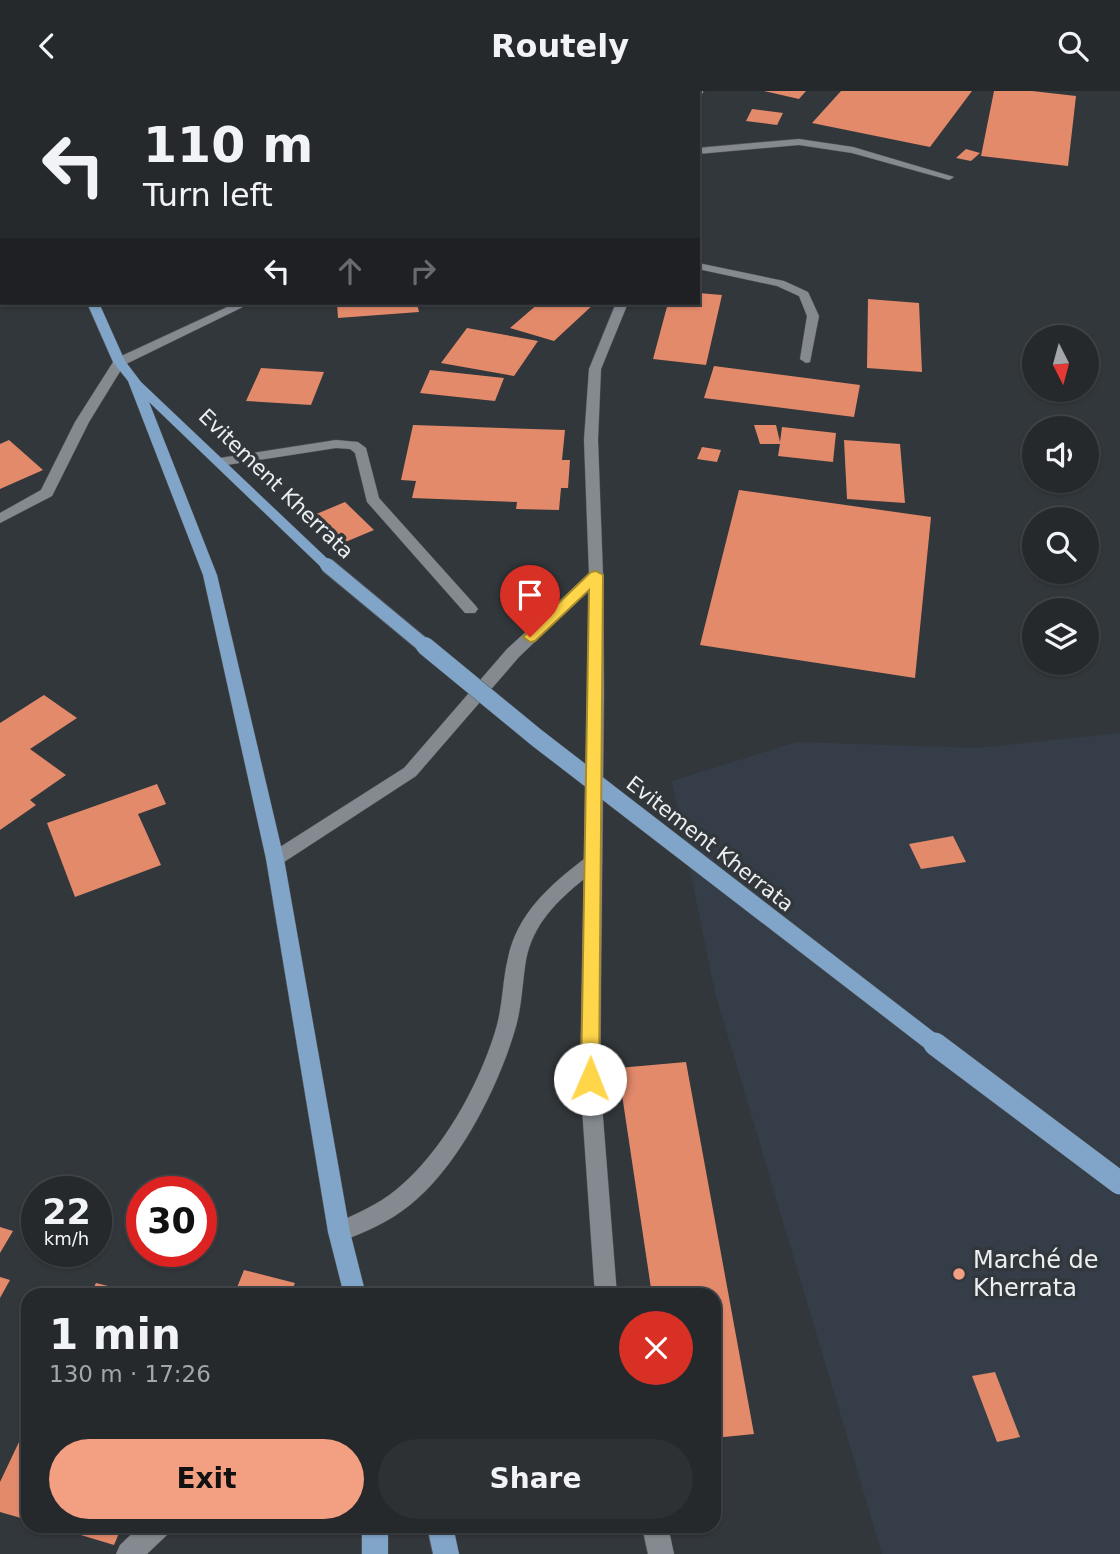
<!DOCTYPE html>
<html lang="en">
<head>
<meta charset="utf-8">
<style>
  :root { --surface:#26292c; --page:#2e3134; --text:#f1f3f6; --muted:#a4a6a9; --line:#424548; --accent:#f39f82 }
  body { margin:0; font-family:"DejaVu Sans",sans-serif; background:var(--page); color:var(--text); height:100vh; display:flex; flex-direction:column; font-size:26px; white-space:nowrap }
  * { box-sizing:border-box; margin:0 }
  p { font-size:23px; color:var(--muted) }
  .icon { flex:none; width:38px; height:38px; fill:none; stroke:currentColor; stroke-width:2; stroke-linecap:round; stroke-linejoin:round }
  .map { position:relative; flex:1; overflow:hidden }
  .sheet { position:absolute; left:21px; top:1197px; width:700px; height:245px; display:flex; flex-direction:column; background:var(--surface); border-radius:21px; box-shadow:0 2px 5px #0004,0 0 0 2px var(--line) }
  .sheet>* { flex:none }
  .guide { position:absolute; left:0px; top:0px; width:700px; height:214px; box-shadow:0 2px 5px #0004,0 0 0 2px var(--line); background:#26292c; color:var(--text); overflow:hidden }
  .needle { width:46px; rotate:174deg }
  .controls { position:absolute; left:1022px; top:234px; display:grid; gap:14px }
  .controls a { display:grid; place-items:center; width:77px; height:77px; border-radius:50%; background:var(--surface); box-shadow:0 2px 5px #0004,0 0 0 2px var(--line); font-size:35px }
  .speed { position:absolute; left:21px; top:1085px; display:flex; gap:14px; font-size:35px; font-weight:700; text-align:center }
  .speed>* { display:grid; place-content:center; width:91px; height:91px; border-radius:50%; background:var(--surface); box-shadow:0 2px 5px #0004,0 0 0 2px var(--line); line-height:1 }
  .speed small { font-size:18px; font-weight:400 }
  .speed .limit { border:10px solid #d22; background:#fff; color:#111 }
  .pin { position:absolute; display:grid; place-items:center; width:60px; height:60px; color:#fff; margin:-72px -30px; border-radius:50% 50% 50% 0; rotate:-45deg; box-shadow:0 0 7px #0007 }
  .pin .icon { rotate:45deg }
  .me { position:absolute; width:77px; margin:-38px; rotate:1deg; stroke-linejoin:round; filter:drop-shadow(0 0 5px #0008) }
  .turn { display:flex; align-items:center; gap:24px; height:147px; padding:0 28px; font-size:32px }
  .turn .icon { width:91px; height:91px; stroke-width:2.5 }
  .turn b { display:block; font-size:49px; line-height:60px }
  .lanes { display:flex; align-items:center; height:66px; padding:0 28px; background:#0003; justify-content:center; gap:35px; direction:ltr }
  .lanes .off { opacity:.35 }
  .round { display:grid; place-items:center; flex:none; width:74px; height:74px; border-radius:37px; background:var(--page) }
  .headline { display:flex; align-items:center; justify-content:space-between; height:119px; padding:0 28px }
  h1 { font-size:42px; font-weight:600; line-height:52px }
  .primary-button { display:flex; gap:14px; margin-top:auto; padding:14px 28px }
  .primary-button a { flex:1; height:80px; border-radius:42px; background:var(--accent); color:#111; font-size:28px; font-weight:600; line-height:80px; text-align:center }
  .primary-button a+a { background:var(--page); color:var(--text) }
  header { display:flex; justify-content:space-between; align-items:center; height:91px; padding:0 28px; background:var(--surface); font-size:32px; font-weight:600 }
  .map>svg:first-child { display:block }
</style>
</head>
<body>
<header><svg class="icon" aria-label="back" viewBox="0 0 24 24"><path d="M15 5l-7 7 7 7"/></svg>Routely<svg class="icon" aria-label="search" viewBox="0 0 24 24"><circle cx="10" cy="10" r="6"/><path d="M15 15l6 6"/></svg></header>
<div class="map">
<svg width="1120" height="1463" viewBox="0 0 1120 1463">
  <rect width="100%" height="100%" fill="#32373b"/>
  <!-- built -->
  <path fill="#353e48" d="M1120,642v821h-238l-167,-561 -43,-212 125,-39 181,6z"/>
  <!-- building -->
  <path fill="#e38a6b" d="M764,0h42l-7,8z
    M841,0h131l-42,56 -118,-24z
    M994,0h38l44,5 -8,70 -87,-10z
    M752,18l31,4 -6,12 -31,-4z
    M966,58l14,4 -9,8 -15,-3z
    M698,202l24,2 -16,70 -53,-6 15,-56h30z
    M868,208l51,4 3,69 -55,-4z
    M337,212h80l2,9 -81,6z
    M539,212h56l-41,38 -44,-13z
    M467,237l71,13 -24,35 -73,-13z
    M714,275l146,19 -6,32 -150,-19z
    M261,277l63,4 -13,33 -65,-4z
    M430,279l74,8 -9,23 -75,-8z
    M413,334l152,5 -3,30h8l-2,28h-7l-2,22 -43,-1 1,-7 -105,-4 4,-17 -15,-1z
    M754,334h22l4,17 2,-15 54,6 -3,29 -55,-6 2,-12h-20z
    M9,349l34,30 -43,19v-45z
    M844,349l56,4 5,59 -58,-4z
    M702,356l19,3 -4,12 -20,-3z
    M739,399l192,27 -16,161 -215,-33z
    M345,411l29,28 -31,13 -29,-28z
    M44,604l33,23 -47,31 36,26 -36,25 6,5 -36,25v-107z
    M157,693l9,20 -28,10 23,51 -86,32 -28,-74z
    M953,745l13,26 -45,7 -12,-25z
    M686,971l68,372 -40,4v-143h-62l-34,-227z
    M0,1136l13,4 -13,22z
    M244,1179l51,13 -5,12h-56z
    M0,1186l10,3 -10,18z
    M96,1192l44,11v1h-50z
    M995,1281l25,65 -23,5 -25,-66z
    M28,1332v97l-28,-8v-30z
    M51,1435h71l-8,19z"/>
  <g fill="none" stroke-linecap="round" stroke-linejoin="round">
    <!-- minor casing -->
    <g stroke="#515458" stroke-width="1">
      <path id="minor" d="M693,0h10v2l-5,3v-3z
        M799,48l54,8 101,30 -5,3 -97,-27 -53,-8 -101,9v-6z
        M698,172l86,18 24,11 11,24 -9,46 -4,1 -6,-4 7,-43 -8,-20 -22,-10 -79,-17z
        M0,189h2l-2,8z
        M236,212h15l-127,62 -35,57 -37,74 -52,27v-10l41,-23 34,-68 40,-63z
        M616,212h12l-27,66 -3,71 5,135 1,118 -4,386 17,216h-22l-15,-216 4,-200c-27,22 -51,45 -58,81 -4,24 -4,49 -12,73 -17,57 -57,135 -104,172 -21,17 -46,28 -71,37l-8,-3 -3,-7 3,-7c23,-10 47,-20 66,-36 45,-37 81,-102 98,-157 8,-25 7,-49 13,-74 9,-44 42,-73 76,-99l5,-269 -70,67 -103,119 -135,88h-12l-3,-5 3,-5 135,-86 103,-119 82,-75 -5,-134 5,-71z
        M336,349l22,2 8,6 13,50 96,107 3,4 -3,4h-10l-98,-111 -12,-49 -5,-4 -14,-1 -116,18 -7,-4 7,-4z
        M140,1435h31l-4,9 -20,19h-31l4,-9z
        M642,1435h26l6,28h-26z"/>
    </g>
    <!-- major casing -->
    <g stroke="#515458" stroke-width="1">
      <path id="major" d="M157,0h10l-12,2z
        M87,212h12l26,58 16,21 193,183 -7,5 -5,-2 -173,-166 68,173 67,284 66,373 16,63h-22l-16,-63 -62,-373 -63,-284 -75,-194 -15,-19z
        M362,1435h26v28h-26z
        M427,1435h26l6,28h-26z"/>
    </g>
    <!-- minor -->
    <use href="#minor" fill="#858a90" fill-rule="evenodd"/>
    <!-- major -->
    <use href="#major" fill="#81a5c8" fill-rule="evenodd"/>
    <!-- major-bridge-far2 casing -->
    <g stroke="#515458" stroke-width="16" stroke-linecap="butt">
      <path id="major-bridge-far2" d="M327,474l100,83"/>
    </g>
    <!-- major-bridge-far1 casing -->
    <g stroke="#515458" stroke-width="19" stroke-linecap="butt">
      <path id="major-bridge-far1" d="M425,555l112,92 400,308"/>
    </g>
    <!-- major-bridge casing -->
    <g stroke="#515458" stroke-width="24" stroke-linecap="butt">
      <path id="major-bridge" d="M935,953l185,139"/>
    </g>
    <!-- major-bridge-far2 -->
    <use href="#major-bridge-far2" stroke="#81a5c8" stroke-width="14"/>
    <!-- major-bridge-far1 -->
    <use href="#major-bridge-far1" stroke="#81a5c8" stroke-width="18"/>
    <!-- major-bridge -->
    <use href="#major-bridge" stroke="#81a5c8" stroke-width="23"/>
  </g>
  <!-- route -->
  <path fill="#ffd54a" stroke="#a68a30" stroke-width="2" d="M596,480l7,4 -4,504 -3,5 -6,3 -7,-3 -2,-5 8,-489 -54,51 -5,1 -7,-5 68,-65z"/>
  <!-- markers -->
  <circle fill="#f39f82" stroke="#32373b" stroke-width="2.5" cx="959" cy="1183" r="7"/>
  <g text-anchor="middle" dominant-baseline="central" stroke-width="7" stroke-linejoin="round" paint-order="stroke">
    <!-- street labels -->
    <g font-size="21" fill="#eceff2" stroke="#32373b">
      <text transform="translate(276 393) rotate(44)">Evitement Kherrata</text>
      <text transform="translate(710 753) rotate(38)">Evitement Kherrata</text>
    </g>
    <!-- near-poi labels -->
    <g font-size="24" fill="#eceff2" stroke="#32373b" text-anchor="start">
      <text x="973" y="1169">Marché de<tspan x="973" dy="28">Kherrata</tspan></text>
    </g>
  </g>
</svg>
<div class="controls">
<a><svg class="needle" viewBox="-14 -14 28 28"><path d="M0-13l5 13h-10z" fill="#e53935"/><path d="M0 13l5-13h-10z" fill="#a4a6a9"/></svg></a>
<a><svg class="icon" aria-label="sound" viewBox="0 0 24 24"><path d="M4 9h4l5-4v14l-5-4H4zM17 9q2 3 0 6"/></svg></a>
<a><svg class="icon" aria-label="search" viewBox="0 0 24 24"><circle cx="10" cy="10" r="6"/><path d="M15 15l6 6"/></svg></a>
<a><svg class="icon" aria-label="layers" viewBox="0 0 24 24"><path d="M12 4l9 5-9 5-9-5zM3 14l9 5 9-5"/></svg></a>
</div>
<div class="speed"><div>22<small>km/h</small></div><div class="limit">30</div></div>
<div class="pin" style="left:530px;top:546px;background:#d93025"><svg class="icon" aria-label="arrive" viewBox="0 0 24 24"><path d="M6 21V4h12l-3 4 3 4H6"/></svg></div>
<svg class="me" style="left:590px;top:988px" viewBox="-20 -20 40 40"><circle r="19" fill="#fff"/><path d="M0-13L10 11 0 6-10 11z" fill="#ffd54a"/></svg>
<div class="guide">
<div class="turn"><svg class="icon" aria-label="left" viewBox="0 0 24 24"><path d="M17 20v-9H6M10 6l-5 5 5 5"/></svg><div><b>110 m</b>Turn left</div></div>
<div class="lanes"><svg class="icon" aria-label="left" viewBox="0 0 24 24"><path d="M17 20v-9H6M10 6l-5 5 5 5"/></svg><svg class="icon off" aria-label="ahead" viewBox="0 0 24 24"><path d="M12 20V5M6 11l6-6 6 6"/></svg><svg class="icon off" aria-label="right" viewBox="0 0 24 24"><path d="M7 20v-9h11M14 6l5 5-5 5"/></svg></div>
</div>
<section class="sheet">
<div class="headline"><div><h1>1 min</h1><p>130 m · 17:26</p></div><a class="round" style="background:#d93025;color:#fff"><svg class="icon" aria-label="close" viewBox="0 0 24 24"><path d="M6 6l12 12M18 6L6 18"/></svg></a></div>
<div class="primary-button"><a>Exit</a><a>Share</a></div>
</section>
</div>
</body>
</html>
